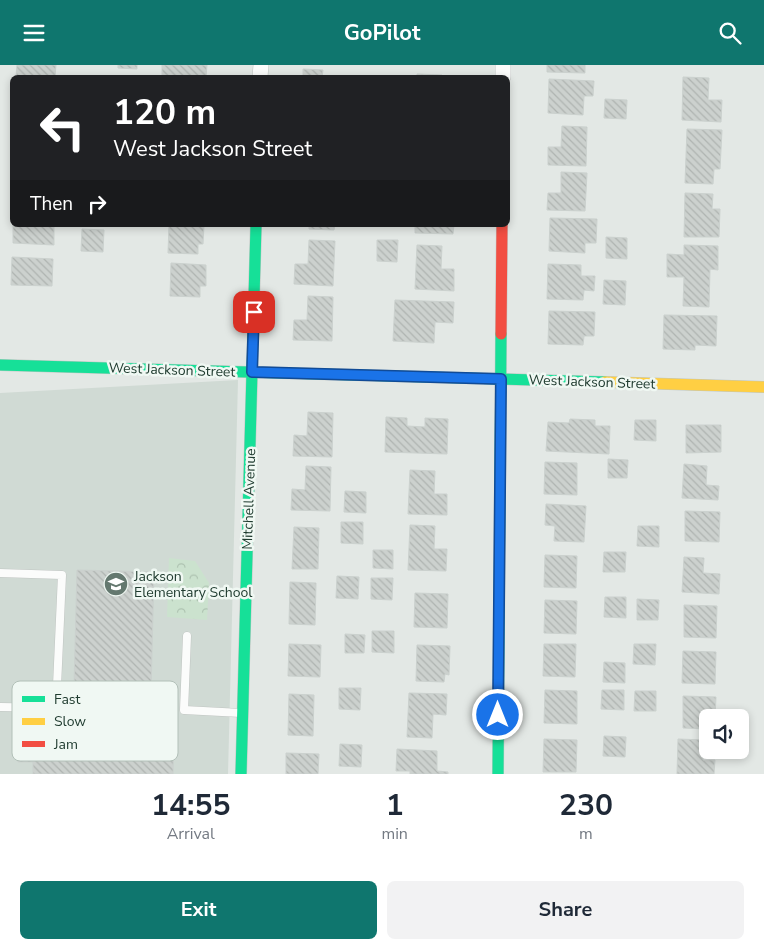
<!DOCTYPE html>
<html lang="en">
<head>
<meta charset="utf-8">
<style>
  :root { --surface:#fff; --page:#f2f2f3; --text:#1f2937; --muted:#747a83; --accent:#0f766e }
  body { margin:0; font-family:"Nunito Sans",sans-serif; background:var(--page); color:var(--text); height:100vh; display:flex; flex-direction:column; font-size:19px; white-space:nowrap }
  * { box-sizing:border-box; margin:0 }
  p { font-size:16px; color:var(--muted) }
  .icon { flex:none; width:28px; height:28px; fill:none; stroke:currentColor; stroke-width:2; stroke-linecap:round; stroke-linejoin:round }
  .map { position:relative; height:709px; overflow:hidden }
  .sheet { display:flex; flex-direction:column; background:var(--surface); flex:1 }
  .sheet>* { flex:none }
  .guide { position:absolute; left:10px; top:10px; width:500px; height:152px; border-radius:8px; box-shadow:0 2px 8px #0003; background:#202124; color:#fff; overflow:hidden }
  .fabs { position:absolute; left:699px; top:644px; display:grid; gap:10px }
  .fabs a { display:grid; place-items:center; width:50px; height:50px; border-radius:8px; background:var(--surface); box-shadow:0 2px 8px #0003; font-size:25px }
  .pin { position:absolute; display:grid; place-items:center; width:42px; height:42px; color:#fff; margin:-21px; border-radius:10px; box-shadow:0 2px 8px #0006 }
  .me { position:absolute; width:55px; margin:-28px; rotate:0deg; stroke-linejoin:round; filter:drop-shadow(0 0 4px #0008) }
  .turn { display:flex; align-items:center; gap:18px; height:105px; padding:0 20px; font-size:22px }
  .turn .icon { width:65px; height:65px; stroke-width:2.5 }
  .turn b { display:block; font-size:35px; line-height:42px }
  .then { display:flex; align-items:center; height:48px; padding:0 20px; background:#0003; gap:10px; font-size:19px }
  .eta { display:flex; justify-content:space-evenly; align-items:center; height:85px; text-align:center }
  .eta b { font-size:30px; font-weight:700; line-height:35px }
  .cta { display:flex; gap:10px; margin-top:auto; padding:10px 20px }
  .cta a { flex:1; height:58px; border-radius:8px; background:var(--accent); color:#fff; font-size:20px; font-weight:700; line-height:58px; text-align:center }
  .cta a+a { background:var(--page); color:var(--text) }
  header { display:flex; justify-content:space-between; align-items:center; height:65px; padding:0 20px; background:var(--accent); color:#fff; font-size:22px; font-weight:700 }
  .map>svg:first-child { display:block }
</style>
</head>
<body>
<header><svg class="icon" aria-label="menu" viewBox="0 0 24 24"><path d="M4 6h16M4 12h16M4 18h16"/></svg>GoPilot<svg class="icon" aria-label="search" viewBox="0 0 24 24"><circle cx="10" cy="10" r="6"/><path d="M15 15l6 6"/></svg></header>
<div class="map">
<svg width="764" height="709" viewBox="0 0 764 709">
  <defs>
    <pattern id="park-crowns" width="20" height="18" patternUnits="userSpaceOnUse" patternTransform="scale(1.25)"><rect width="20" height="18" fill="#cbe2ce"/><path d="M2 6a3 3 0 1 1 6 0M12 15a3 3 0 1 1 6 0" fill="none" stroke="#aec3b1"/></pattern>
    <pattern id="building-back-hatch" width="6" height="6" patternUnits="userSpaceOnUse" patternTransform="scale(1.25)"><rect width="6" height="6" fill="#ccd1ce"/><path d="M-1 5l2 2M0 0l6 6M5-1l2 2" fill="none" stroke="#afb4b1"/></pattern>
  </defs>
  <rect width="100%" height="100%" fill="#e3e8e5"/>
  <!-- built -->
  <path fill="#d0dad4" d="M238,315l-10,394h-228v-381z"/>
  <!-- park -->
  <path fill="url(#park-crowns)" d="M169,493l26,3 14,22 -2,37 -40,-3z"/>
  <!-- building -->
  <path fill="url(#building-back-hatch)" stroke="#cbd1ce" d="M17,0h39l-1,12h-39z
    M118,0h19v4l-19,-1z
    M162,0h45l-1,12h-44z
    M547,0h38v8l-38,-1z
    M303,4l20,1 -1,7h-19z
    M417,9l25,1v2h-25z
    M683,12l26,1 -1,22h14l-1,22 -39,-2z
    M549,14l45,2 -1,15h-9l-1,19 -35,-2z
    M605,34l22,1 -1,19 -22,-1z
    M562,61l25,1 -1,39 -38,-1v-18h13z
    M687,64l35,1 -2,39h-6l-1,15 -28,-1z
    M561,107l26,1 -2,38 -38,-1 1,-17h13z
    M685,128l28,1 -1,15h8l-1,28h-35z
    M550,153l47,1 -1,24h-11v10l-36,-2z
    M13,160h41v20l-41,-2z
    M169,160h35l-1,19h-5v10l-30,-1z
    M309,160h26l-1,5 -25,-1z
    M415,160h39l-1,9 -38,-1z
    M82,164l22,1 -1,22 -22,-1z
    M606,172l21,1v21l-21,-1z
    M309,175l26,1 -2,45 -39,-2 1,-20h13z
    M377,175h21l-1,22 -20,-1z
    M417,180l25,1 -1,23h13v22l-39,-2z
    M684,180l34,1v24l-8,-1 -1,38 -26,-1 1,-29h-17v-23l17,1z
    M12,192l41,2 -1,27 -41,-1z
    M171,198l35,2v21h-6v11l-30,-1z
    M548,199l33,1v11h14l-1,15 -10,-1 -1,10 -36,-1z
    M604,215l22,1 -1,24 -22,-1z
    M308,231l25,1 -1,44 -39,-1 1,-20h13z
    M395,235l59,2 -1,21 -18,-1 -1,21 -41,-2z
    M549,246l46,1 -1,24h-10l-1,9 -35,-1z
    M664,250l53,1 -1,30 -21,-1v5l-32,-1z
    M308,347l25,1 -1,44 -39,-1 1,-21 13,1z
    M386,352l21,1v8l18,1v-9l23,1 -1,35 -62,-2z
    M570,354l25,1v6h15l-1,28 -63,-3 2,-29 21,1z
    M635,355h21v21l-22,-1z
    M686,360h35v27l-35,1z
    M608,394l20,1 -1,18h-19z
    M545,397l32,1v32l-33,-1z
    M684,399l23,2 -1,19 13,1 -1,14 -36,-2z
    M306,401l25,1 -1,44 -39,-1 1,-21 13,1z
    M410,405l25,1 -1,23h13v21l-39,-1z
    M345,426l21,1v21l-22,-1z
    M546,439l40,2 -2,36 -30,-1 1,-15 -10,-1z
    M685,446l35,1 -1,30 -34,-1z
    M341,457h22v22l-22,-1z
    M410,460l25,1 -1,23h13l-1,22 -38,-1z
    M638,461h21v21l-22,-1z
    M294,462l25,1 -1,41h-26z
    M373,485h20v19l-20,-1z
    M604,487h22l-1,20h-22z
    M545,490l32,1 -1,32 -32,-1z
    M684,492l20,1 -1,15 17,1 -1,20 -37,-2z
    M77,505l77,2 -4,159 24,1 -1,42h-140v-12h-15l1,-31 57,1 2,-45h-4z
    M337,511l22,1 -1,22 -22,-1z
    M371,513h22l-1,22 -21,-1z
    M290,517l26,1 -1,42 -26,-1z
    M415,528l33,1 -1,34 -33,-1z
    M605,532h21v21l-22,-1z
    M637,534l22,1 -1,20h-21z
    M545,535l32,1 -1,33 -32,-1z
    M684,540l33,1 -1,32 -32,-1z
    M372,566h22v22l-22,-1z
    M345,569l20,1 -1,18h-19z
    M289,579l32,1 -1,32 -32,-1z
    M544,579h32l-1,33 -32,-1z
    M634,579h22l-1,21 -22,-1z
    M417,580l33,1 -1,29 -4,-1 -1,8 -28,-1z
    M683,586l33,1 -1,32 -33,-1z
    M604,597l21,1v20l-22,-1z
    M339,623h22l-1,22 -21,-1z
    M545,625l32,1v33l-33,-1z
    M602,625h22v20l-23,-1z
    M635,626h21v20h-22z
    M409,628l38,1 -1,21 -13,-1 -1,24 -25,-1z
    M289,629l25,1 -1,41 -25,-1z
    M683,631l33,1 -1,20h-7v12l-25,-1z
    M604,671l22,1 -1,20 -22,-1z
    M544,674l33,1 -1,32h-33z
    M678,674l26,1 -1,20h12l-1,14h-37z
    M340,679l22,1 -1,22 -22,-1z
    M397,684l40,2v20l11,1v2h-38v-3h-14z
    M286,688l33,1 -1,20h-32z"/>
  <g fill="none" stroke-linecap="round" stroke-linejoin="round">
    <!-- lane casing -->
    <g stroke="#c0c5c2" stroke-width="9">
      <path id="lane" d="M0,508l62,2 -6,133 -56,-1
        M187,571l-3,74 57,3"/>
    </g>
    <!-- street casing -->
    <g stroke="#c0c5c2" stroke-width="16">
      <path id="street" d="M260,12l1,-12
        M503,12v-12"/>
    </g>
    <!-- fast casing -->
    <g stroke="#bec6c2" stroke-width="12">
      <path id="fast" d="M0,300l605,17
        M241,709l15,-549
        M498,709l3,-440"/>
    </g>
    <!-- slow casing -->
    <g stroke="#bec6c2" stroke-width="12">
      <path id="slow" d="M605,317l159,5"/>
    </g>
    <!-- jam casing -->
    <g stroke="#bec6c2" stroke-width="12">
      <path id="jam" d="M501,269l1,-109"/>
    </g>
    <!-- lane -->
    <use href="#lane" stroke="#fbfcfb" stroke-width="8"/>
    <!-- street -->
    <use href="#street" stroke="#fbfcfb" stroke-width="15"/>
    <!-- fast -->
    <use href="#fast" stroke="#16e098" stroke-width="11"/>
    <!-- slow -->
    <use href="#slow" stroke="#ffcf43" stroke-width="11"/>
    <!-- jam -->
    <use href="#jam" stroke="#f24e42" stroke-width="11"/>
  </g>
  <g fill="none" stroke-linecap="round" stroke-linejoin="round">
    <!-- route casing -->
    <g stroke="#114b97" stroke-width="12">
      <path id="route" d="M254,247l-2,60 249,7 -3,336"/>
    </g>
    <!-- route -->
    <use href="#route" stroke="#1a73e8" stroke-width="9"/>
  </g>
  <!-- icons -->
  <defs>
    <g id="school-disc" transform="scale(1.25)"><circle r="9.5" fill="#64786f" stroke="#f0f8f3"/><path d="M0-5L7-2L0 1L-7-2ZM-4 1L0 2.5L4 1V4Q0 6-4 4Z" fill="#fff"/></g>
  </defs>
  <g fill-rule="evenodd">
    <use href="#school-disc" x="116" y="519"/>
  </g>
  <g text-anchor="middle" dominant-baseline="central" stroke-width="5" stroke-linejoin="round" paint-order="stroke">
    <!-- street labels -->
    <g font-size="14" fill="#203c30" stroke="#f0f8f3">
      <text transform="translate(172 305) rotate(2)">West Jackson Street</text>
      <text transform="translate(592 317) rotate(2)">West Jackson Street</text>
      <text transform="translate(249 434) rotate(-88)">Mitchell Avenue</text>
    </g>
    <!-- poi labels -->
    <g font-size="14" fill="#203c30" stroke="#f0f8f3" text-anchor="start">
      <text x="134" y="511">Jackson<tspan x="134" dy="16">Elementary School</tspan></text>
    </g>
  </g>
  <!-- legend -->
  <rect x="12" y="616" width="166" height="80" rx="8" fill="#f0f8f3" stroke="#b2c0b8" stroke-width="1"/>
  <rect x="22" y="631" width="23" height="6" fill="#16e098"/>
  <rect x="22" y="653" width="23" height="7" fill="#ffcf43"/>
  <rect x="22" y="676" width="23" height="6" fill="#f24e42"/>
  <g font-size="14" fill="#203c30">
    <text x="54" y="639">Fast</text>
    <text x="54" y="661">Slow</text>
    <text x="54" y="684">Jam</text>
  </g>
</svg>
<div class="fabs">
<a><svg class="icon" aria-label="sound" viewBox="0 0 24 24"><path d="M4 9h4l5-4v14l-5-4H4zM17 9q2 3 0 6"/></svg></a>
</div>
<div class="pin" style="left:254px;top:247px;background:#d93025"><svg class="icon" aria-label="arrive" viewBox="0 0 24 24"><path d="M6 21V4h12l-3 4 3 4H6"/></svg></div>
<svg class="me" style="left:498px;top:650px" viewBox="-20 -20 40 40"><circle r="17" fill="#1a73e8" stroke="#fff" stroke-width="3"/><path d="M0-11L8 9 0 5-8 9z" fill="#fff"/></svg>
<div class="guide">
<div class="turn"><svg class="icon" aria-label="left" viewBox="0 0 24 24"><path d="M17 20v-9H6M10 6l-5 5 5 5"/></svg><div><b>120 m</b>West Jackson Street</div></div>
<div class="then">Then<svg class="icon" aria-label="right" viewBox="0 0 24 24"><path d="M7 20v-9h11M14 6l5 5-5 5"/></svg></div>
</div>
</div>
<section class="sheet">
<div class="eta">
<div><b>14:55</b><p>Arrival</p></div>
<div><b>1</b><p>min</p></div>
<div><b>230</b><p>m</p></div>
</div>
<div class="cta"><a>Exit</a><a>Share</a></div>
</section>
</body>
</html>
